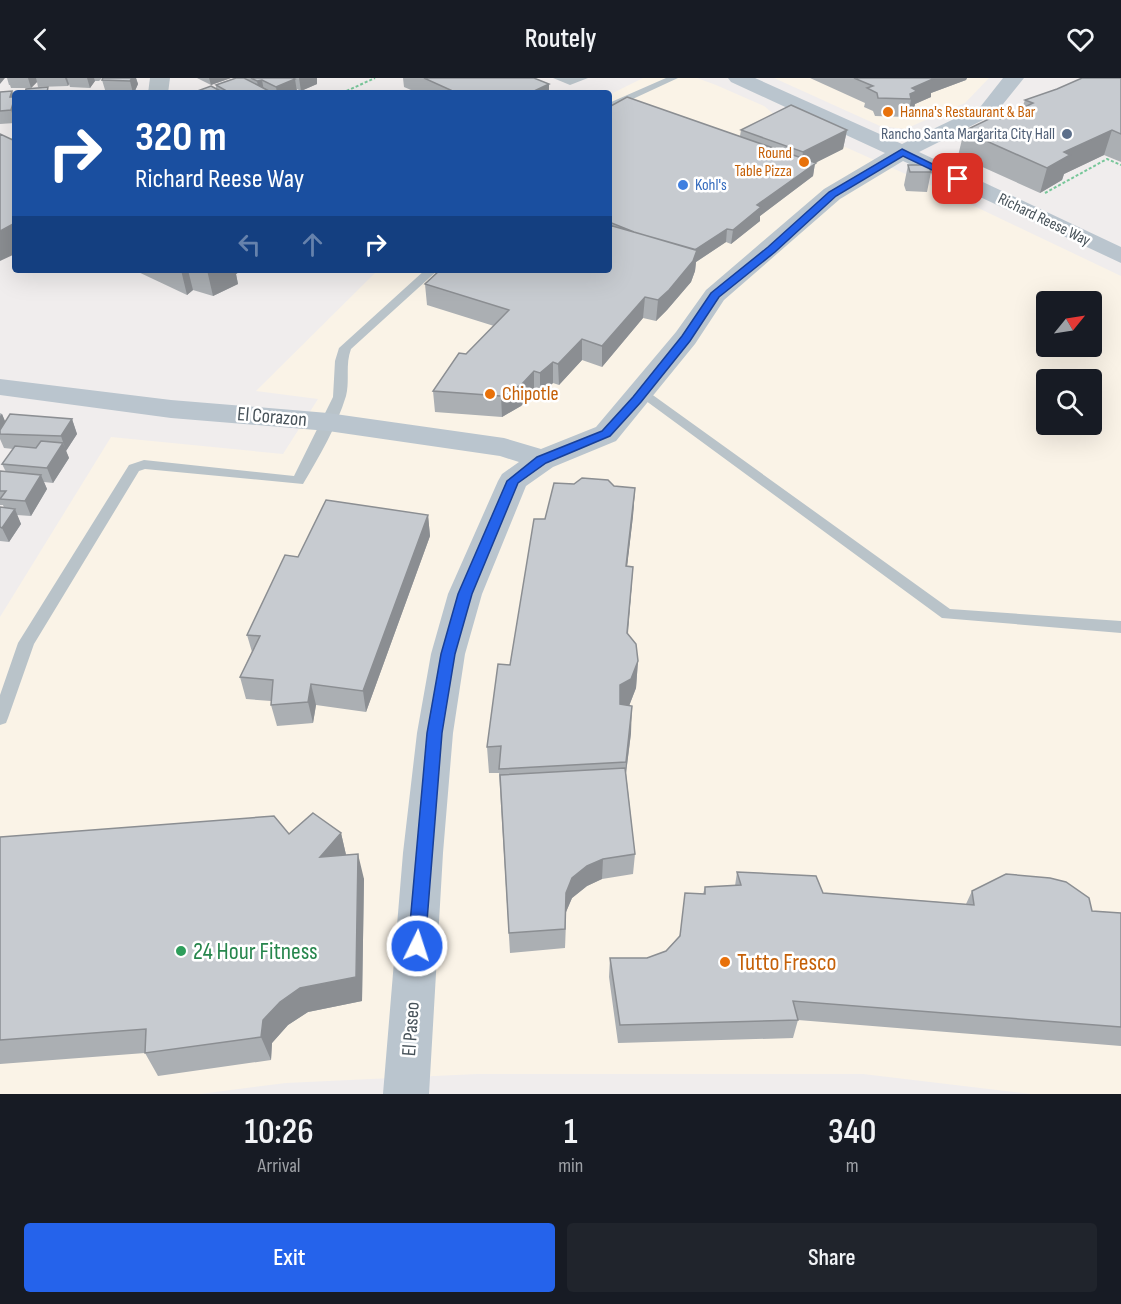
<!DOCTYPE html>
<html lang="en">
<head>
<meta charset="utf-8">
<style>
  :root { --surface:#171b24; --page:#20242c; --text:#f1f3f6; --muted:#9ea1a6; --accent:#2563eb }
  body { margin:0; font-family:"Sofia Sans Condensed",sans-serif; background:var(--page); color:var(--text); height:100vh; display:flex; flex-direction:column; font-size:22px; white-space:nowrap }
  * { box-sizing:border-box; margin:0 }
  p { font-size:20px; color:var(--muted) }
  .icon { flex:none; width:33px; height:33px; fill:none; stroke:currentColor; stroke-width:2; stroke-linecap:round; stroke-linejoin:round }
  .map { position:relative; height:1016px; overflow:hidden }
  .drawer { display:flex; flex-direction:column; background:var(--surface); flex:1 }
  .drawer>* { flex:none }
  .hud { position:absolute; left:12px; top:12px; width:600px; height:183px; border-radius:6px; box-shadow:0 6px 24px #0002; background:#1a4fa0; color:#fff; overflow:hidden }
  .needle { width:39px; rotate:60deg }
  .buttons { position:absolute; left:1036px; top:213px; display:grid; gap:12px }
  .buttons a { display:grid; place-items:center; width:66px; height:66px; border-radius:6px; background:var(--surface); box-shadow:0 6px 24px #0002; font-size:30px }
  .pin { position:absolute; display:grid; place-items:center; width:51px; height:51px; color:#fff; margin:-26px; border-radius:12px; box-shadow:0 3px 9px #0006 }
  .me { position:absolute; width:66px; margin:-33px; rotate:4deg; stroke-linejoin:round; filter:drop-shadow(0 0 4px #0008) }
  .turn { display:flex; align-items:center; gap:21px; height:126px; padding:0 24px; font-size:27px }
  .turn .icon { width:78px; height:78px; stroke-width:2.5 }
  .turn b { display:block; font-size:42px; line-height:51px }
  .lanes { display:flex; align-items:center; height:57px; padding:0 24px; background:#0003; justify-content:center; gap:30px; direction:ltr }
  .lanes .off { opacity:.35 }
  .eta { display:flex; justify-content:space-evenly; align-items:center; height:102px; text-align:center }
  .eta b { font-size:36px; font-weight:600; line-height:42px }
  .cta { display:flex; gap:12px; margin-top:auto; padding:12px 24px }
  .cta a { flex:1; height:69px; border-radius:6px; background:var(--accent); color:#fff; font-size:24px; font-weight:600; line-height:69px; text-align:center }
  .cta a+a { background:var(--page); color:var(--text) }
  header { display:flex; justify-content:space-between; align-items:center; height:78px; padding:0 24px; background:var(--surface); font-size:27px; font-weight:600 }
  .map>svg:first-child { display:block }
</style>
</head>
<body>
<header><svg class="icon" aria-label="back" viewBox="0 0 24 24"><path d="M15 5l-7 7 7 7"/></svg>Routely<svg class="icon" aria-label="heart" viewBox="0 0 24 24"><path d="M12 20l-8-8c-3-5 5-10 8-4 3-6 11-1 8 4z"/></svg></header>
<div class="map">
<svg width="1121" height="1016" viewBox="0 0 1121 1016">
  <rect width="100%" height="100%" fill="#f0eded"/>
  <!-- commercial -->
  <path fill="#faf3e7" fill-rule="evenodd" d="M643,0h54l19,7 48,21 12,10 152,68 193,92v818h-90l-168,-20h-386l-191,9 -86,11h-200v-477l111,-180 172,17 35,-55 -62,-8 122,-121h231v-175zM1047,224h45v44h-45zM1047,302h45v44h-45z
    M774,0h215l-24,25 -60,26 -25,-3z"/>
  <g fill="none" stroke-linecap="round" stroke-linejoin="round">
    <!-- path -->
    <path stroke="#78c79a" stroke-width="2" stroke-dasharray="3 2" stroke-linecap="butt" d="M342,15l33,-15
      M0,61l15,1
      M1045,115l62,-34 14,6"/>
    <!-- lane -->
    <path fill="#b9c3c9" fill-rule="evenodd" d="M553,0h35l-18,7z
      M666,0h12l-69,32v-7z
      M425,192h13l-87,79c-6,16 -1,31 -5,47 -9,30 -27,61 -43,88l-158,-15 -6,2 -105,173 -26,74 -2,5 -6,2v-30l18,-52 111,-178 15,-5 150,16 39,-79 2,-36 4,-13z
      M643,310l307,221 171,12v12l-179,-15 -304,-223 -1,-3z"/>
    <!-- street -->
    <path fill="#b9c3c9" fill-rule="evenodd" d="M150,0h20l-2,15h-20z"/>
    <!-- secondary -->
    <path fill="#bac5ce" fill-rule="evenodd" d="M728,0h27l147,66 79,-38 22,-28h21l-29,36 -76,38 202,95v16l-218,-102 -63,38 -116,101 -29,44 -79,97 -63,26 -27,19 -44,108 -17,60 -12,79 -10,120 -14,241h-46l20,-241 14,-120 14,-79 17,-60 50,-113 4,-7 17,-12 -19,-6 -172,-25 -157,-13 -171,-23v-16l171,21 157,13 176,25 37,11 55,-22 80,-95 30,-42 118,-101 61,-36 -154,-71z"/>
  </g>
  <!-- wall -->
  <path fill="#abafb3" d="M7,0h95l-3,3h-4l-5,7 -20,-1 -1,-3 -1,2 -30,1 -1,-5 -6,6h-20l-1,-3h-1z
    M103,0h33l2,6 -4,9h-28l-4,-13z
    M197,0h34l-20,7z
    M236,0h81v6l-16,7 -4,-2v3l-2,1h-103l24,-4v-4z
    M403,0h131l15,6v9h-131l-14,-6z
    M810,0h157l-1,2 -35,13v4l-16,7 -1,5 -5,3 -2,5 -32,-1 -2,-5 -9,-4 1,-4z
    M1121,0v84l-17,-7 -40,19 -2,6 -22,13 -82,-37 6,-25 36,-12 22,-11 3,-8 32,-11z
    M12,13l3,7v25l-15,1v-32z
    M609,29l131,29 1,-6h106l-4,19 -28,14 -2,13 -53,40v5l-29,23 -5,-2 -30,20 -1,9 -4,11 -24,28 -11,11 -13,-3 -41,49 -20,-7 -23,25 -6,-2 -13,11 -6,-2 -13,14 -19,11 -67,-5 -2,-21 33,-37 28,-28 -67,-21 -2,-21 184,-14z
    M908,87l23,7 -4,20 -21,-1 -2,-6z
    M134,192h104l1,2 -3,2 2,10 -25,12 -20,-6 -6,5z
    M0,335l2,1 3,8 67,-3 5,15 -11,17 3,7 -16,25 -9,-1 3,7 -16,27 -14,-1 4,9 -12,18 -9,-1v-34l4,1 -1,-3h-3v-34l6,1 -4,-8 11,-15 -9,-1 -4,-9z
    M614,408l21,2 -2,28 -6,50 6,1 -5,67 10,27 -2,27 -7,18 2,27 -5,40 9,81 -2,20 -31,5 -15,7 -15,12 -6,14 -1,36 -55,5 -11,-180h-10l-2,-26 23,-82 35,-146z
    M428,437l2,21 -64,176 -50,-7 -3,18 -36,3 -6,-21v-4l-25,-2 -6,-22 12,-25 -5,-17 51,-78z
    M341,755l5,22 18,24 -2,122 -54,11 -20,13 -16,18 -1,17 -113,16 -13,-23 -145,11v-227z
    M737,794l86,21 143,11 6,-13 120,20 29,2v133l-323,-26 -5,18 -175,5 -9,-66 1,-19h37l19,-7 13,-15 24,-42 2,-7 30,-1z"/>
  <!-- shaded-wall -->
  <path fill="#8b8e92" d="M0,0h5l-5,6z
    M28,0h8l1,4 -6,6z
    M65,0h2l2,6 -1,2z
    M87,0h7l1,3 -5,7z
    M132,0h4l2,6 -4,9h-1l-3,-12z
    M209,0h22l-20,7z
    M299,0h18v6l-16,7z
    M930,0h37l-1,2 -35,13v4l-16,7 -1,5 -5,3 2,-13 -2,-1 3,-10z
    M295,1l2,13 -2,1h-18l-1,-6z
    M262,2l2,11 3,-1v3h-8l-2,-12z
    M549,6v9h-19z
    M12,13l2,7 1,-1v25l-4,-12 -1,-13z
    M847,52l-4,19 -28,14 -2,13 -53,40v5l-29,23 2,-14 24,-25 43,-34 3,-19z
    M1112,52l-8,25 -40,19 -2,6 -22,13 7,-25 17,-16z
    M15,145v31l-15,7v-30z
    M727,151l-1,13 -30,20 -1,9 -4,11 -24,28 -11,11 2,-21 30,-46z
    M181,192h7l5,20 -6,5z
    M207,192h31l1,2 -3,2 2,10 -25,12z
    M645,219l-2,21 -41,49v-21z
    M582,261v21l-23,25 -1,-21z
    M553,284v21l-13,11v-21z
    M534,293v21l-13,14 -19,11 -1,-21z
    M2,336l6,14 -8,6v-18z
    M72,341l5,15 -11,17 -5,-15z
    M63,365l6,15 -16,25 -6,-15z
    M41,397l6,14 -16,27 -6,-15z
    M635,410l-2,28 -9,77 2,-27z
    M15,431l6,15 -12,18 -7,-14z
    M428,437l2,21 -64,176 -3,-21z
    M633,489l-2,27 -6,66 2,-27z
    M638,583l-2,27 -7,18 -11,6 2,-27z
    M311,606l5,21 -3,18 -5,-21z
    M632,628l-1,27 -7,56 2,-27z
    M341,755l6,26 -27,-2z
    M358,776l6,25 -2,122 -54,11 -20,13 -16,18 -1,17 -10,-23 2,-17 17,-18 20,-14z
    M603,781l-1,20 -15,7 -15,12 -6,14 -1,36 1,-55 6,-15 15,-12z"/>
  <!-- building -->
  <path fill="#c7cbd0" stroke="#8b8e92" stroke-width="1.5" d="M103,0h29l-2,3 -28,-1z
    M236,0h8l23,12 -8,3h-17l-2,-1 -4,1h-6l-14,-8z
    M251,0h42l2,1 -19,8 -14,-7 -5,1z
    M424,0h110l15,6 -19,9h-73z
    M854,0h81l-23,10 5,3 -7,3 1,5 -33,-1 -1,-5 -10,-5 6,-2z
    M1082,0h39v56l-9,-4 -48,22 6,3 -23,13 -83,-37 31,-15 5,3 33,-16 -8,-3 32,-11z
    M211,8l13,7h-32z
    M48,9l-1,6h4h-26l1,-4z
    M12,13l-2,6h5l-4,13 -11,1v-19z
    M627,19l189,66 -59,42 4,2 -28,23 -6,-1 -32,21 -61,-18 -25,-10v-115z
    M791,27l56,25 -44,22 -62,-22z
    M0,56l15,7v82l-15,8z
    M908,87h21l2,7h-21z
    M609,147l88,25 -4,11 -24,29 -11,10 -13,-3 -43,49 -20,-7 -24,25 -5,-2 -13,11 -6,-2 -13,14 -20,11 -68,-5 26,-38 7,1 43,-44 -84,-26 15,-14h169z
    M10,336l62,5 -11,17 -61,-2v-4z
    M41,363l22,2 -16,25 -45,-4 13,-18 21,2z
    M0,393l41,4 -16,26 -25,-2 6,-8h-6z
    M582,400l26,2 6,6 21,2 -9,78 7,1 -6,66 9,11 2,17 -7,18 -11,6v19l12,2 -6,56 -127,7 2,-23 -14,1 11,-83 12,1 24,-146h11l9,-36 20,1z
    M326,422l102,15 -65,176 -52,-7 -3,18 -37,3 2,-25 -33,-3 20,-41 -13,-1 38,-80 13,2z
    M0,429l15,2 -13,19 -2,-1z
    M625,690l10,86 -32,5 -16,7 -15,12 -6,15 -1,36 -56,4 -9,-158z
    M313,735l28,20 -21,24 38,-3 -2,123 -56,11 -20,14 -17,18 -2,17 -116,16 1,-24 -146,11v-203l274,-21 15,18z
    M737,794l79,4 7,17 151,12 -2,-14 34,-17 44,4 16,4 23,16 3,13 29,2v114l-328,-26 5,19 -178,5 -10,-67h37l19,-7 14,-15 5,-43 20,1v-7l36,-2z"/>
  <!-- route -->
  <path fill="#2563eb" stroke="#184099" stroke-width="1.5" d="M902,71l61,30 -8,2 -52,-25 -67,40 -61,56 -56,45 -29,44 -49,61 -31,34 -64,27 -28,20 -46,111 -17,60 -13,79 -17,213 -2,6 -6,2 -6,-2 -3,-6 19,-213 14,-79 17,-60 49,-113 30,-24 65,-26 31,-34 49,-61 29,-43 57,-46 61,-55z"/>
  <!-- markers -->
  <g fill="#e8710a" stroke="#fff" stroke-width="2">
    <circle cx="888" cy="34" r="6"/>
    <circle cx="804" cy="84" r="6"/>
    <circle cx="490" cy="316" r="6"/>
    <circle cx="725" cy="884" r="6"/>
  </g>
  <circle fill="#5c6f8a" stroke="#fff" stroke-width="2" cx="1067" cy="56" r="6"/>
  <circle fill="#3f7fe0" stroke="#fff" stroke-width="2" cx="683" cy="107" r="6"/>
  <circle fill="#2e9e5b" stroke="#fff" stroke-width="2" cx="181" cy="873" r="6"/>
  <g text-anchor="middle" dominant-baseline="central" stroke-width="5" stroke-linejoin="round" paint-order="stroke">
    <!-- far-food labels -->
    <g font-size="16" fill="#c56008" stroke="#fff" text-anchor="start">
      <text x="900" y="34">Hanna's Restaurant &amp; Bar</text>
      <text x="792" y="75" text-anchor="end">Round<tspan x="792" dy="18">Table Pizza</tspan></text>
    </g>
    <!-- far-service labels -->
    <g font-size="16" fill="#4e5e75" stroke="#fff" text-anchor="end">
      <text x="1055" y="56">Rancho Santa Margarita City Hall</text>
    </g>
    <!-- far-shop labels -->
    <g font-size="16" fill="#366cbe" stroke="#fff" text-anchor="start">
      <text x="695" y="107">Kohl's</text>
    </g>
    <!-- far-street labels -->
    <g font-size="16" fill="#475259" stroke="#fff">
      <text transform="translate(1044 142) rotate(26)">Richard Reese Way</text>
    </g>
    <!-- food labels -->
    <g font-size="20" fill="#c56008" stroke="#fff" text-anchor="start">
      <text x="502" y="316">Chipotle</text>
    </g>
    <!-- street labels -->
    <g font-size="20" fill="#475259" stroke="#fff">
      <text transform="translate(272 339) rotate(5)">El Corazon</text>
      <text transform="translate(411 951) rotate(-86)">El Paseo</text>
    </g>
    <!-- near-leisure labels -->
    <g font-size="24" fill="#27864d" stroke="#fff" text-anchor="start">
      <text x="193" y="873">24 Hour Fitness</text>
    </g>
    <!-- near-food labels -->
    <g font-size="24" fill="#c56008" stroke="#fff" text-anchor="start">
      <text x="737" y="884">Tutto Fresco</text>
    </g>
  </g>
</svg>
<div class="buttons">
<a><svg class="needle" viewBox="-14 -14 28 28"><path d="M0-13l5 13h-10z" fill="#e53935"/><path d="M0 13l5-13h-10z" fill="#9ea1a6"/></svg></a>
<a><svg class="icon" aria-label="search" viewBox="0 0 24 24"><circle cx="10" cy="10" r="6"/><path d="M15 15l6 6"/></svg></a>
</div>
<div class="pin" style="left:958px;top:101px;background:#d93025"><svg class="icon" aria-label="arrive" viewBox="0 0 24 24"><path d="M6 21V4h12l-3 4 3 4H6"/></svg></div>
<svg class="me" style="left:417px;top:868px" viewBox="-20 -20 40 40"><circle r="17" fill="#2563eb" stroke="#fff" stroke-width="3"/><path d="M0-11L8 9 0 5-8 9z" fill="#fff"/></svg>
<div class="hud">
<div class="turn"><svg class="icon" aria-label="right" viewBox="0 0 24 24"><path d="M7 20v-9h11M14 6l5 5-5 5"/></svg><div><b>320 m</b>Richard Reese Way</div></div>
<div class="lanes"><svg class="icon off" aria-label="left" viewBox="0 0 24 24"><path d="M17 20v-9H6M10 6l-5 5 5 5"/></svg><svg class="icon off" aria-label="ahead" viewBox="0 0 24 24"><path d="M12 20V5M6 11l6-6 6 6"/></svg><svg class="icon" aria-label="right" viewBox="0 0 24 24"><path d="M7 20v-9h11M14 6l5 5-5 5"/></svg></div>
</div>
</div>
<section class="drawer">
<div class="eta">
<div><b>10:26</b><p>Arrival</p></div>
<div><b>1</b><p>min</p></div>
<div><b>340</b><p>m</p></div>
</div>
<div class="cta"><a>Exit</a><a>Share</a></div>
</section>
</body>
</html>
